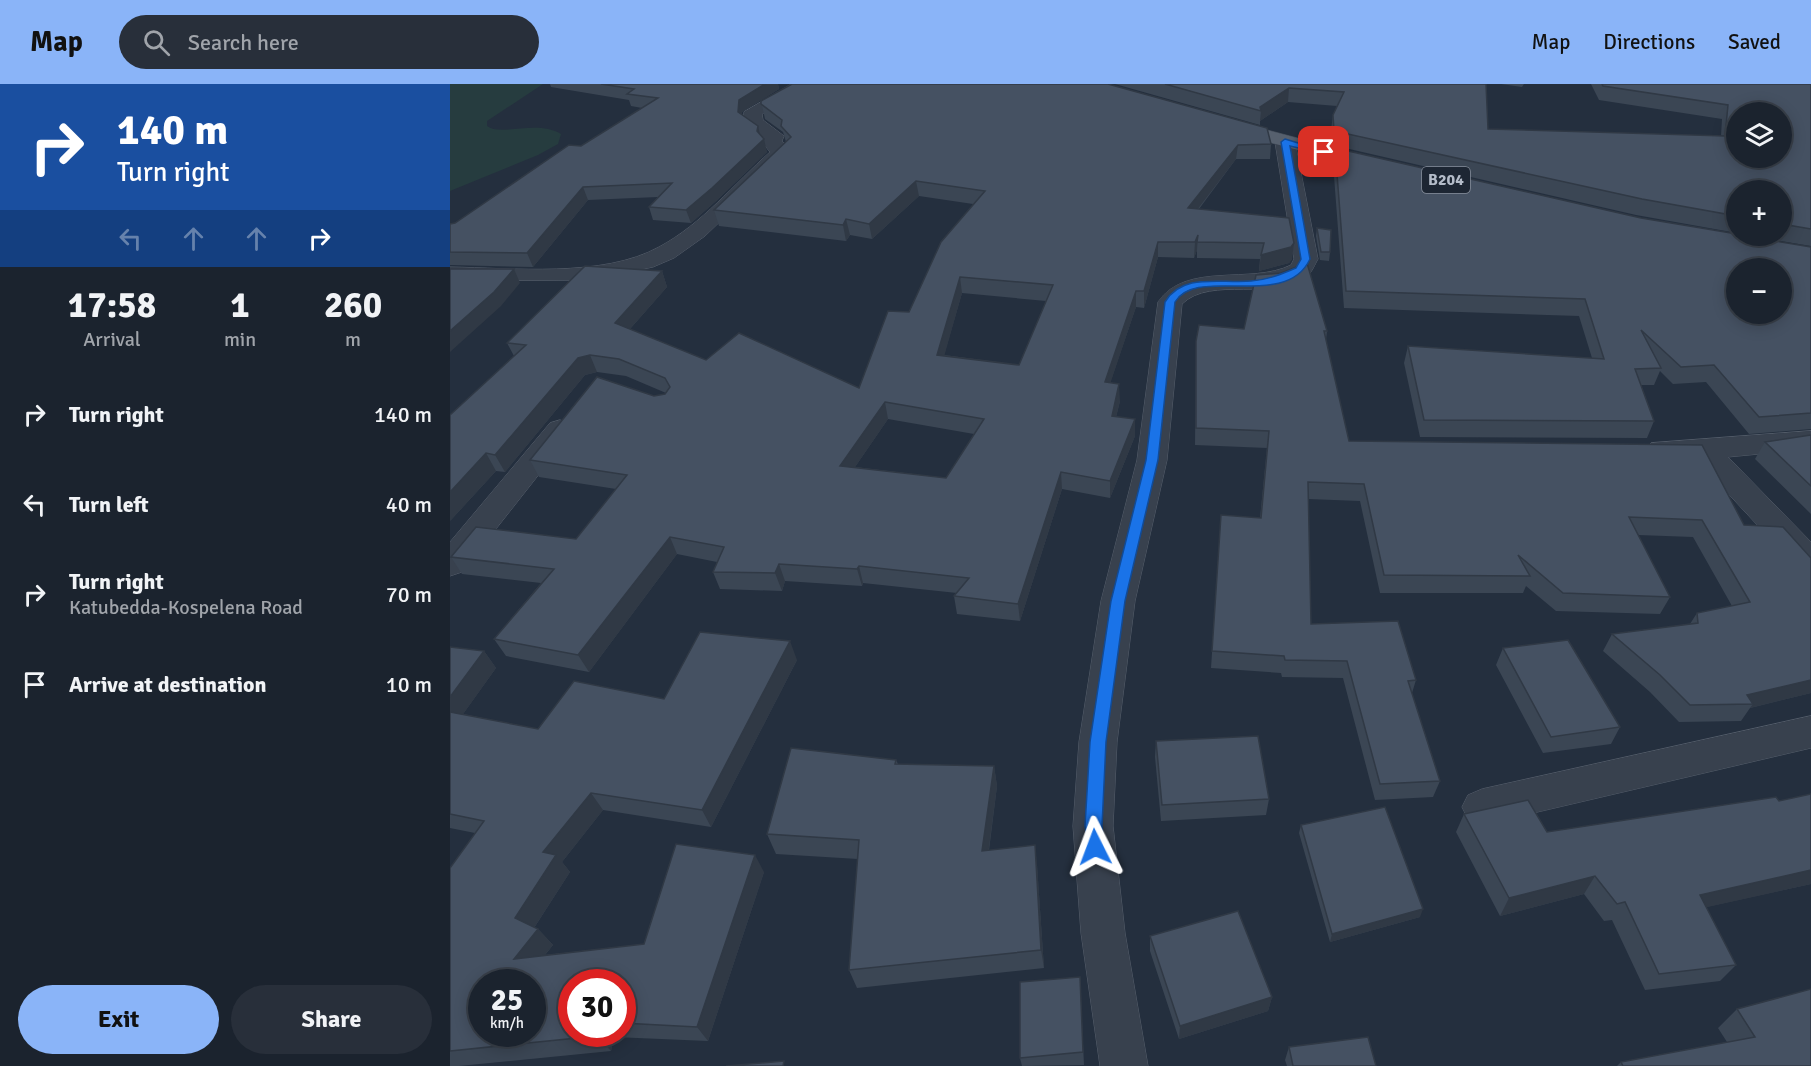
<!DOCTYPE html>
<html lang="en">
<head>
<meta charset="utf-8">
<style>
  :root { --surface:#1b232e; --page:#282f3a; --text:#f1f3f6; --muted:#a0a4aa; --line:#39404a; --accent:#8ab4f8 }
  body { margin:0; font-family:Signika,sans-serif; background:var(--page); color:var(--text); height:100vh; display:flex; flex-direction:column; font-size:22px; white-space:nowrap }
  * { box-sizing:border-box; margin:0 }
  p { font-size:20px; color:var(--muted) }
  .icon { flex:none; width:33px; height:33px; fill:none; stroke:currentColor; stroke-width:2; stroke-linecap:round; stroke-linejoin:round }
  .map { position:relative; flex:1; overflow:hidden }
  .drawer { display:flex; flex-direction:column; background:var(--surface); width:450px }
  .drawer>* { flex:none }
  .banner { background:#1a4fa0; color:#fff; overflow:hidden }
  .tools { position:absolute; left:1276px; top:18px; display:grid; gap:12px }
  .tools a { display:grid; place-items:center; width:66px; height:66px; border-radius:50%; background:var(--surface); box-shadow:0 3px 15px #0003,0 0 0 2px var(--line); font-size:30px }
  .speed { position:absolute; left:18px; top:885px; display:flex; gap:12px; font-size:30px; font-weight:700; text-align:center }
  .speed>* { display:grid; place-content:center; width:78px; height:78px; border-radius:50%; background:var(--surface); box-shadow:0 3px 15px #0003,0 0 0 2px var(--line); line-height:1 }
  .speed small { font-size:15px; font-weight:400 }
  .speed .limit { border:9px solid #d22; background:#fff; color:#111 }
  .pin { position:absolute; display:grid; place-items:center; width:51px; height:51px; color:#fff; margin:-26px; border-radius:12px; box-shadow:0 3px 9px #0006 }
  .me { position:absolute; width:66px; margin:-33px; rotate:357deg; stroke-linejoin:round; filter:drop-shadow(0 0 4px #0008) }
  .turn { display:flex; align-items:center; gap:21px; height:126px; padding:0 18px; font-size:27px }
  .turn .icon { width:78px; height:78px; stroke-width:2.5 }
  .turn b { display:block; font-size:42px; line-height:51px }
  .lanes { display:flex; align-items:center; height:57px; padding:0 18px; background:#0003; justify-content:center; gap:30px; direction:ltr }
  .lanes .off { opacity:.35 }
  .eta { display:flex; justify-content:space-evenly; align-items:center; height:102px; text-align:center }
  .eta b { font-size:36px; font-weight:800; line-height:42px }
  .cta { display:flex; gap:12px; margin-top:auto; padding:12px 18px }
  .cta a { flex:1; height:69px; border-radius:36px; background:var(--accent); color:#111; font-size:24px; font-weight:800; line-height:69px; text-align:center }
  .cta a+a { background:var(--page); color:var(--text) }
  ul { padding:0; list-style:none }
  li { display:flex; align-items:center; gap:18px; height:90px; padding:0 18px }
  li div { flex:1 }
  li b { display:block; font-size:22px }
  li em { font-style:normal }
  header { display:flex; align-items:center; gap:36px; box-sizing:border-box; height:84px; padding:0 30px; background:var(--accent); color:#111 }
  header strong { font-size:28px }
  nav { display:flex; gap:33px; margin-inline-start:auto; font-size:21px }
  .search { width:420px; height:54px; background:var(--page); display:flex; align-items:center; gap:15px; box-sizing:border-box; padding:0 21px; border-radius:33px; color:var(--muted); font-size:22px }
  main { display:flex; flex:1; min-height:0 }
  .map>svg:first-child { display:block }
</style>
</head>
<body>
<header>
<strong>Map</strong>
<div class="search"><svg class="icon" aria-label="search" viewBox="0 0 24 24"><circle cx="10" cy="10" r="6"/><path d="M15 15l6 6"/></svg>Search here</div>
<nav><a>Map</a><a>Directions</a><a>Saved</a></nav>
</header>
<main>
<section class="drawer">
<div class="banner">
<div class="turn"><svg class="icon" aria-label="right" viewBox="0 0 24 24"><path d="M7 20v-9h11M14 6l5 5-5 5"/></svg><div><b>140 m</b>Turn right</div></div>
<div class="lanes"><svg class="icon off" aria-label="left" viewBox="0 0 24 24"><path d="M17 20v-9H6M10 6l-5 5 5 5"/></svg><svg class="icon off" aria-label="ahead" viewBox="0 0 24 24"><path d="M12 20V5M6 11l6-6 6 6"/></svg><svg class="icon off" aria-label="ahead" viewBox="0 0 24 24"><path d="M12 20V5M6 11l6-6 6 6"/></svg><svg class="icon" aria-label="right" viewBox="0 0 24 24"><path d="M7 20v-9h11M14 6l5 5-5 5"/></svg></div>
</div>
<div class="eta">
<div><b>17:58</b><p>Arrival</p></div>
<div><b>1</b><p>min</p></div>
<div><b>260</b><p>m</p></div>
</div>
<ul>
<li><svg class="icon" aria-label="right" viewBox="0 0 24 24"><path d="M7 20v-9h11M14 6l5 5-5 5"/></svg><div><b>Turn right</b></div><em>140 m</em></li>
<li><svg class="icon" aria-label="left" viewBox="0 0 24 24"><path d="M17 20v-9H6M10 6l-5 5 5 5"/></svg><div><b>Turn left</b></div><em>40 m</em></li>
<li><svg class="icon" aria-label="right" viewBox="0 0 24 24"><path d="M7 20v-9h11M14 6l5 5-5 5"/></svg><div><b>Turn right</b><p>Katubedda-Kospelena Road</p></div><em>70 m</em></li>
<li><svg class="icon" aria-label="arrive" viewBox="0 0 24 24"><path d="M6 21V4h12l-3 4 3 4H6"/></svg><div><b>Arrive at destination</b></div><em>10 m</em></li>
</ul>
<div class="cta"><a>Exit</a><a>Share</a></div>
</section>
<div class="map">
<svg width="1361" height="982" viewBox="0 0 1361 982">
  <rect width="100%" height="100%" fill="#242f3e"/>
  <!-- green -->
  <path fill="#263c3f" d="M0,0h93l-56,37v5c13,11 50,-7 74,8l-3,10 -20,11 -88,36z"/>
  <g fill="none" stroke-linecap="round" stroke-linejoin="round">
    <!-- minor casing -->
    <g stroke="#565f6c" stroke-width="1">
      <path id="minor" d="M342,0h23l-53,30 1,6 21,16 -2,5 10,11 -87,84 -31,22 -21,9 -62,13 -141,1v-14c62,1 153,11 209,-20 43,-23 75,-63 111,-95l-8,-10 2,-4 -21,-16 1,-10z
        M835,52l7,2 3,4 23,117c-3,5 -6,13 -10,16 -33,28 -97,0 -126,29l-15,156 -32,141 -18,141 -4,84 12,107 23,133h-48l-19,-133 -8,-107 6,-84 22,-141 36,-141 21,-158c28,-41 93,-17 133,-37l3,-6 -19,-117 3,-4z
        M110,336l10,3 4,6 -4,6 -108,137 -12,4v-34l100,-119z
        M1361,347v18l-83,8 83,85v32l-12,-4 -103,-111 -45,-2 -5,-7 5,-7z
        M1361,632v32l-329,77 -14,-6 -6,-12 6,-12 14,-6z"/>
    </g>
    <!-- primary casing -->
    <g stroke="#414a57" stroke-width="1">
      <path id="primary" d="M776,35l158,42 3,4 -3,4 -7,2 -158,-42 -3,-4 3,-4z"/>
    </g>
    <!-- minor -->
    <use href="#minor" fill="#38414e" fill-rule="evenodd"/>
    <!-- primary -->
    <use href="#primary" fill="#56606e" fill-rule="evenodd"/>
  </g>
  <!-- wall -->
  <path fill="#3b4654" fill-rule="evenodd" d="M100,0h228l1,5 -37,23v2l18,21 7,17 -51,49 -25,22 -38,-3 -4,-13 9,-10 -70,3 -55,67 -83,-2v-41l5,-1 187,-115 -11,-2 -2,-6 -78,-13z
    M665,0h371l2,45 233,7 1,-17 -123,-19 -8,-16h220v162l-60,-10h31v-46h-45v43l-101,-18 -304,-70 -1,-15 2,-15 4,-9 -49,-4 -28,19v4z
    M1051,0h23l-2,3z
    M311,17l510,43 -1,15h-34l-37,50 93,50 -3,4 -30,8 1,-12 -63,-1v-8l-3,8 -36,-1 -14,51 -8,-1 -26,76 10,18 -4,16 19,19 -25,62 -48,-9 -42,132 -63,-7 -3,-18 3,-3 -94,-10 -1,3 -77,-5 -3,10 -62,-2 -7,-17 4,-10 -40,-8 -88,118 -83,-16 -12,-17 47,-56 -79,-9 -11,-17 125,-18 40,-50 -77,-12 -9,-17 124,-64 11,-2 1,-1 -40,-17 -29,-4 -12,3 -80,97 -9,-1 -46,50 64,-165 -7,-13 155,-72 5,16 -37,42 76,31 153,28 50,-76 64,-108 -54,-8 -47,43 -22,-4 -4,6 -127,-15 -5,-16 72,-68 -3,-10 -18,-13zM512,209l84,8 -27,64 -75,-10zM438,335l86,15 -28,44 -91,-11z
    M885,64l306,70 170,29v182l-62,5 -43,-52 -33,2 -13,-13 -6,14h-13l13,36 -7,17 -227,-1 -16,-74 4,-17 184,12 -13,-42 -235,-8 -11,-145z
    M867,144l13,24 -1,9 -9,-1 -4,-24z
    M794,245l83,2 -1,9 23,101 353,4 109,248 -61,15 -9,13 -62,1 -29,-30 -47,-41 9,-17 78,-10 7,-11 35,-7 -39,-69 -55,-2 32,62 -10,17 -104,-3 -30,-25 -3,7h-143l-20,-92 -52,-2 3,125 105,56 -4,13 28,88 -7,16 -58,3 -32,-122 -61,-1 -1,-4 -70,-5 9,-136 40,-14 7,-70 -72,-3 1,-104z
    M1361,351v79l-56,-55 10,-17z
    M0,563l34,4 12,17 -33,46 75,15 126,-30 133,-39 -86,167 -108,-17 -41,52 8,10 -36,56 4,1 15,16 -8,10 99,-11 120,-72 -56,169 -94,-4 -3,14 -152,15h-9v-198l25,-35 -25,-5zM172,898v52h-50z
    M1053,564l117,79 -9,17 -68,9 -47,-88z
    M706,657l113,58 -3,16 -105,6 -6,-64z
    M446,676l2,4 96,2 3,20 -8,64 48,15 7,103 -187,20 -8,-18 9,-111 -82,-5 -9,-20z
    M1361,710v90l-105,23 30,58 -16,16 -75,9 -33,-70 -8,1 -20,-27 -84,22 -44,-84 8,-18 83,18 232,-31z
    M851,741l119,92 -90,25 -31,-109z
    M700,852l122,61 -4,14 -89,28 -29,-88z
    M630,893l4,88 -62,1 -2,-8z
    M1287,925l74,57h-194l4,-4 106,-20 -9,-14z
    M839,963l87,19h-89l-2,-6z"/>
  <!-- shaded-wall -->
  <path fill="#303945" d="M315,0h13l1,5 -37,23v12l-4,-12 1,-12z
    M839,4l-1,14 -28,19 1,-10 -1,-4z
    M308,42l3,13h3l3,13 -51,49 -25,22 -5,-13 71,-79z
    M788,61l-2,14 -49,64 1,-15z
    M466,97l3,15 -47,43 -3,-15z
    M133,103l5,13 -55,67 -6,-14z
    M396,135l4,16 -4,6 -3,-16z
    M748,151l-1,15 -3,8 1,-16z
    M708,158v15l-14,51v-17z
    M844,159l-2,16 -3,4 -30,8 2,-16z
    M64,185l6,14 -19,23 -51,46v-21z
    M212,187l5,16 -46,52 -6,-16z
    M510,193l2,16 -22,78 -3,-16z
    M686,207v16l-31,92v-17z
    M140,271l7,17 -12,3 -80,97 -10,-17 83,-97z
    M669,300l1,17 -8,32v-17z
    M435,318l3,17 -44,64 -4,-17z
    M685,335v17l-25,62v-17z
    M36,369l10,18 -46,50v-29z
    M611,388l1,17 -42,132 -2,-17z
    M220,453l7,17 -88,118 -11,-17z
    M329,480l6,17 -3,10 -7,-18z
    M409,482l4,17 -1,3 -5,-17z
    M340,557l7,19 -86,167 -9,-17z
    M34,567l12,17 -40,56 -6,-8v-19z
    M1361,596v13l-61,15 3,-4 -6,-9z
    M544,682l3,20 -11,84 -4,-19z
    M141,709l12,17 -41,52 8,10 -40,62 -15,-16 28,-66z
    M585,761l2,20 7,103 -3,-18z
    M305,771l9,17 -56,169 -11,-14z
    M1361,786v14l-126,28 15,-17z
    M1145,792l-11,18 -84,22 9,-18z
    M973,825l-3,8 -90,25 2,-8z
    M88,845l15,16 -24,29 -15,-15z
    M822,913l-4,14 -89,28 1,-13z
    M148,950h13l3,3 -3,14 -14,-15z"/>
  <!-- building -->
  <path fill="#455162" stroke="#303945" stroke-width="1.5" fill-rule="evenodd" d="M151,0h164l-26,16 -1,12 20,14 -1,5 7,8 -52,49 -26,22 -37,-3 23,-24 -89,4 -56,66 -77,-1v-28l5,-1 114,-78 12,1 77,-48 -31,-4 7,-5z
    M342,0h316l159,44 4,16 -33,1 -50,63 101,10 5,25 -3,4 -30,8 3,-12 -67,-1 1,-7 -3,7h-37l-14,49h-8l-31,91 14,2 -7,32 23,3 -25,62 -49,-9 -43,132 -64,-8 15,-18 -110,-12 -2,3 -78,-5 -4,9 -62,-1 11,-25 -54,-10 -92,118 -84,-16 60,-70 -103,-12 25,-30 100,12 51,-64 -97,-15 67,-83 57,19 11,-2 5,-7 -5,-9 -46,-19 -29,-4 -12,3 -83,97 -9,-2 -36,39v-77l76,-70 -19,-2 78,-77 77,5 -47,52 91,37 33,-27 120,55 29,-77 21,1 32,-70 44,-51 -69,-10 -47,43 -23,-5 -3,6 -129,-15 77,-73 -10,-11 1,-6 -21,-16v-3zM510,193l93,8 -34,80 -82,-10zM435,318l99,17 -38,59 -106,-12z
    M715,0h321l2,45 237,7 3,-31 -125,-19 -1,-2h209v145l-29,-5v-34h-45v26l-95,-17 -308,-68 -1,-16 11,-23 -55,-4 -29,19 1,4zM1287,28h45v46h-45z
    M885,64l306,70 96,16v2h8l66,11v166l-52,4 -45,-52 -33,2 -40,-37 20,38 -26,1 19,52 -230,-1 -16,-74 196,13 -19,-60 -239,-8zM1287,184h45v46h-45z
    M867,144l14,2 -1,22h-9z
    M857,179l20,68h-3l25,110 353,4 42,80 39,2 28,31v122l-64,15 6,9 -63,1 -30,-30 -48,-41 86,-11 -1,-10 53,-11 -48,-82 -73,-3 41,80 -107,-4 -45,-38 12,21 -146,-1 -20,-91 -56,-2 3,142 87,-3 18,59 -8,1 32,100 -60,3 -33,-123 -62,-1 -1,-4 -72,-5 9,-136 40,3 8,-87 -73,-3v-87l3,-16 45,4 12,-54 25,-2z
    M0,185h64l-20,23 -44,39z
    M1361,351v51l-46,-44z
    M250,548l90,9 -88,169 -111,-17 -48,59 13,3 -41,63 23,11 -24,30 130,-15 32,-100 79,11 -58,172 -75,-4v-41h-50v52h26l-1,2 -147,15v-183l34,-47 -34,-7v-102l88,17 36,-48 90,18zM32,898h50v52h-50z
    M1118,556l52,87 -69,10 -48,-89z
    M0,563l34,4 -34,46z
    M808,652l11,63 -107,6 -6,-64z
    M341,664l105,12 -1,4 99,2 -12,85 53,-6 6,105 -192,20 10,-130 -92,-6z
    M1361,710v76l-111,25 36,70 -77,9 -34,-72 -8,2 -22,-28 -86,22 -45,-84 64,-14 19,32 229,-35 3,4z
    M935,723l38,102 -91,25 -31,-109z
    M788,827l34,86 -92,29 -30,-90z
    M630,893l3,75 -63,6v-76z
    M1361,905v77h-188l-2,-4 134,-25 -18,-28z
    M918,953l8,29h-83l-4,-19z
    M334,977l-1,5h-57z"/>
  <!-- route -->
  <path fill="#1a73e8" stroke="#114b97" stroke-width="1.5" d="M835,55l43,13 -4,2 -34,-8 20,113c-24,52 -114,6 -135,43l-17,158 -33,141 -19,141 -4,84 2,21 -3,6 -6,2 -6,-2 -4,-27 5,-84 21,-141 35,-141 19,-158c18,-30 57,-18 86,-21 17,-1 30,-7 45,-13l5,-9 -20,-117z"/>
  <g text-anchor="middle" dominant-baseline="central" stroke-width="6" stroke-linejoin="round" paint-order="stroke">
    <!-- shield labels -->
    <rect fill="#1d2633" stroke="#878f9c" stroke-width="1.5" x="972" y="83" width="48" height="26" rx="4.5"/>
    <g font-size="16" font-weight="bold" fill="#b4bcc9">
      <text x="996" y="96">B204</text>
    </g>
  </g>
</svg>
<div class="tools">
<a><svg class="icon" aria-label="layers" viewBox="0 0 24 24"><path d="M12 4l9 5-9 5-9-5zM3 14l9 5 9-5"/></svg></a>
<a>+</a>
<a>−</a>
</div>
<div class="speed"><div>25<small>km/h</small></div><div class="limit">30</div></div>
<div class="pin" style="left:874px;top:68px;background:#d93025"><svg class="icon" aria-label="arrive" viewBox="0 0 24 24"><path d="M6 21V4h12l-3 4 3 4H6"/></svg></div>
<svg class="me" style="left:645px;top:763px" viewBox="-20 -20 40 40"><path d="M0-17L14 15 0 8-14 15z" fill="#1a73e8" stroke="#fff" stroke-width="4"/></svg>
</div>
</main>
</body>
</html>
